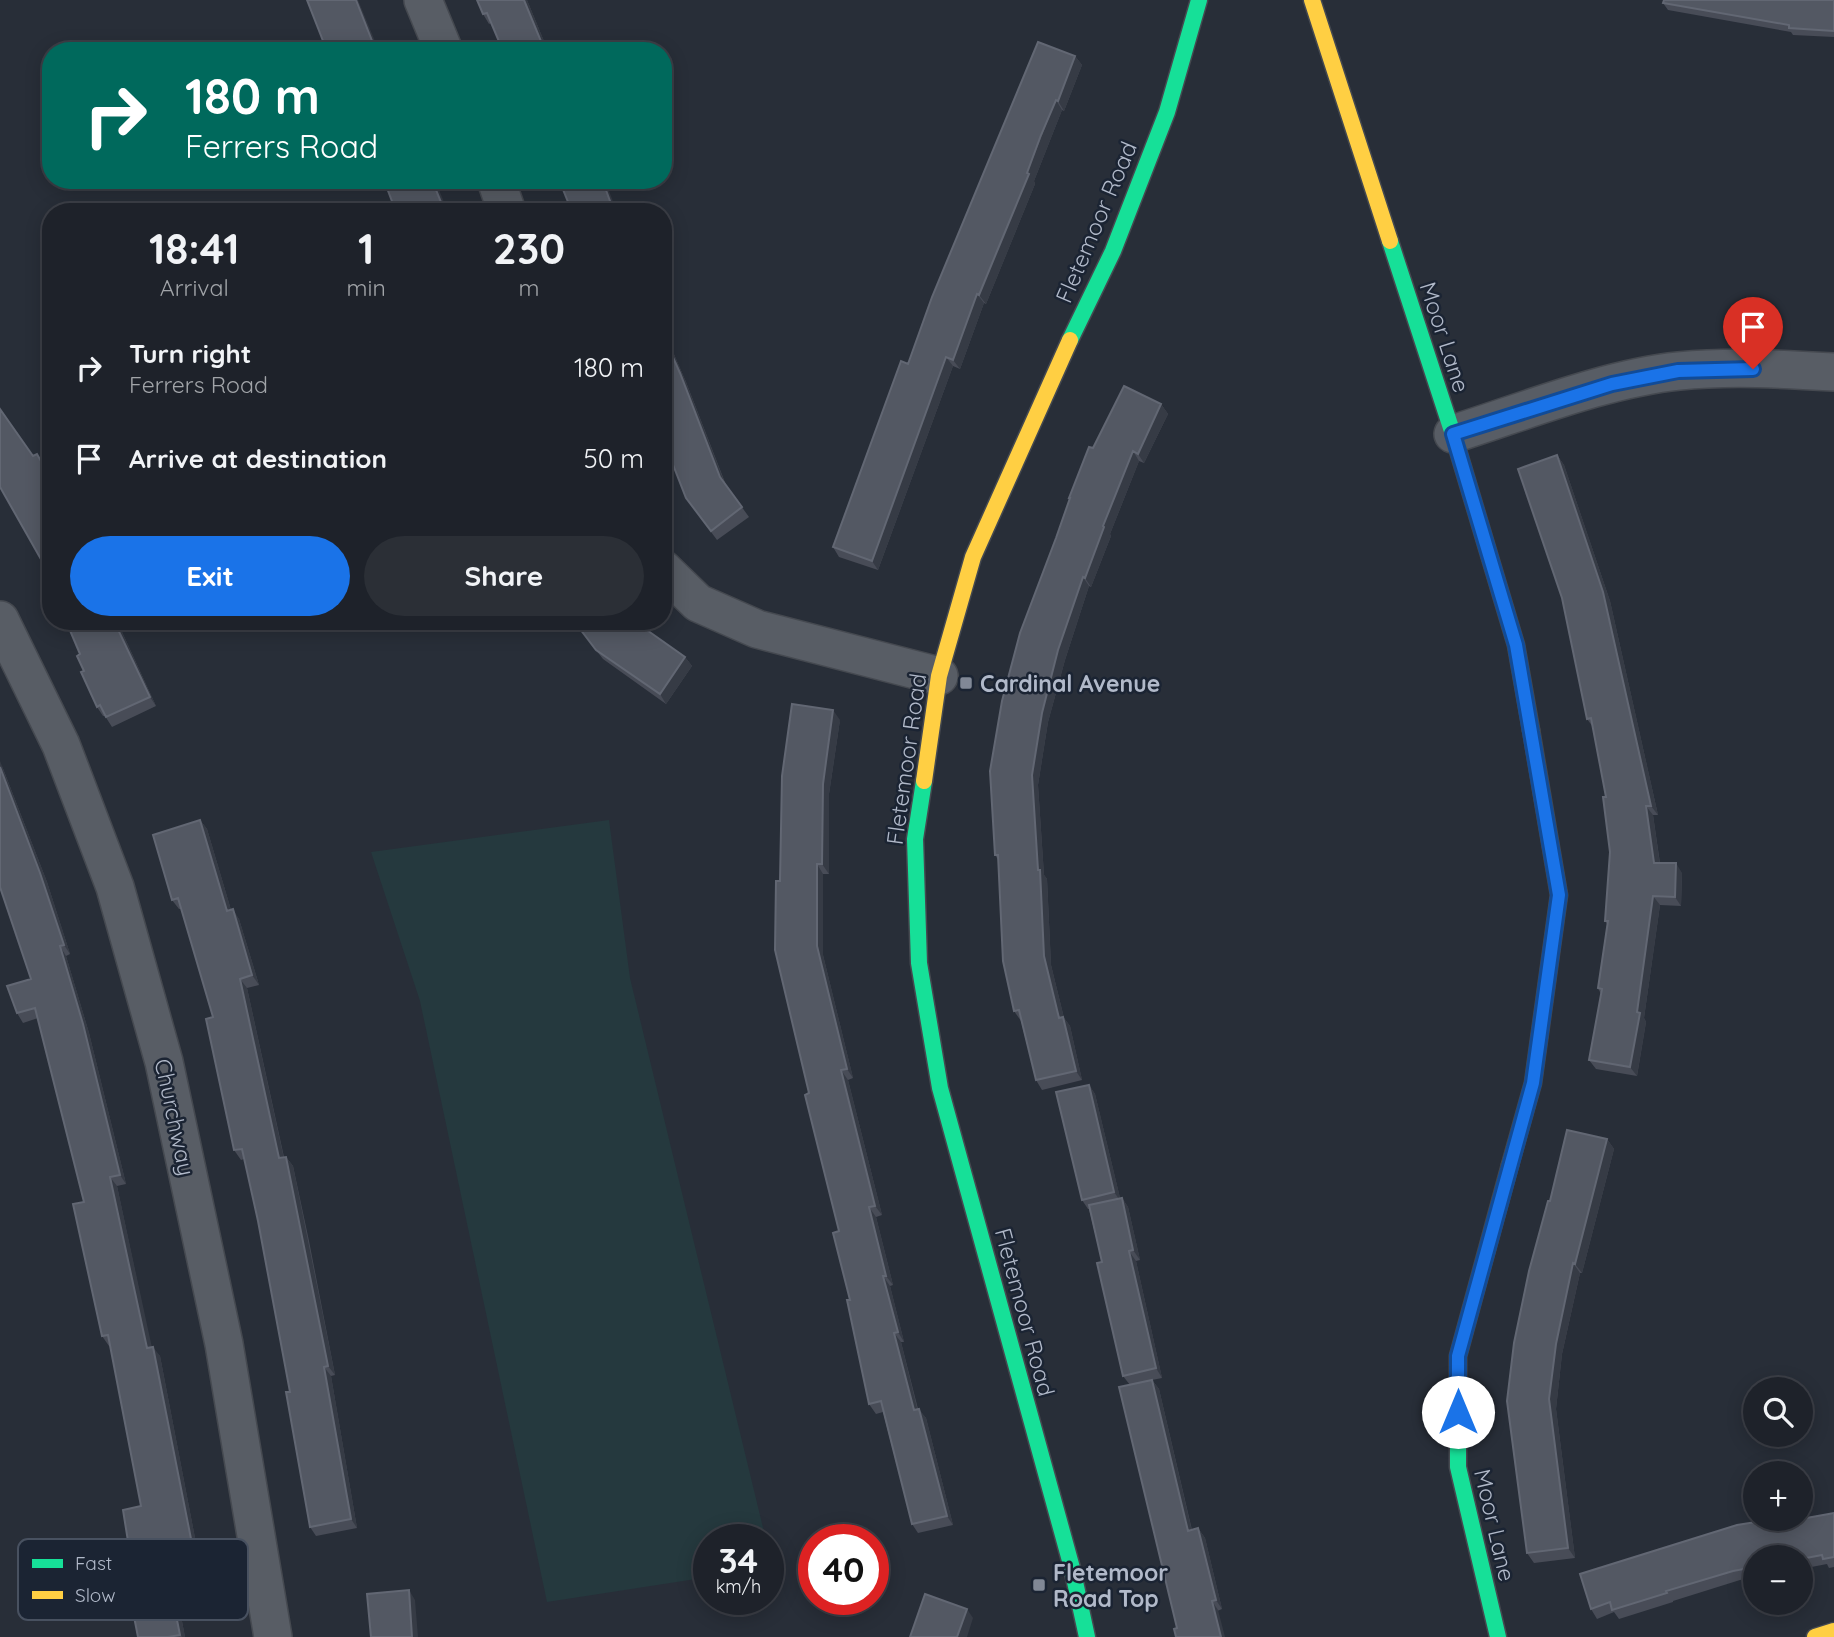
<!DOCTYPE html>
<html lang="en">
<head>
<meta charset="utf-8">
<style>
  :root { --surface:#1e222a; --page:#2b2f36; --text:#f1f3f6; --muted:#a1a4a8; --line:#3c3f47; --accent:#1a73e8 }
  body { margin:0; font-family:Quicksand,sans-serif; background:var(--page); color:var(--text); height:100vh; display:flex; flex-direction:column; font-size:26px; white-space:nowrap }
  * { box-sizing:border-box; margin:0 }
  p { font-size:23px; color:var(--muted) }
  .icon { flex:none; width:38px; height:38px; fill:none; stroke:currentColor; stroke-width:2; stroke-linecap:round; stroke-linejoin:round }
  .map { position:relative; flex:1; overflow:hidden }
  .sheet { position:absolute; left:42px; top:203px; width:630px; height:427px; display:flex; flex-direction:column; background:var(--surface); border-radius:28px; box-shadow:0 4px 18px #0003,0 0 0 2px var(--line) }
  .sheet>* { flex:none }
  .banner { position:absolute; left:42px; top:42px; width:630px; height:147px; border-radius:28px; box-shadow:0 4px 18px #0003,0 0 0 2px var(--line); background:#00695c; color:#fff; overflow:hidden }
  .fabs { position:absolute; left:1743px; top:1377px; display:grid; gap:14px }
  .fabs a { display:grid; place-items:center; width:70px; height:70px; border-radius:50%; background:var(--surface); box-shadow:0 4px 18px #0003,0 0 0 2px var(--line); font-size:35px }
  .speed { position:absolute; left:693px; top:1524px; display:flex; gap:14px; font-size:35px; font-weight:700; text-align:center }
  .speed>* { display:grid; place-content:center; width:91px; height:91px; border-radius:50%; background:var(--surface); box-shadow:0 4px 18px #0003,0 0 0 2px var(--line); line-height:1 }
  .speed small { font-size:18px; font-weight:400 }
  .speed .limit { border:10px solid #d22; background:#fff; color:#111 }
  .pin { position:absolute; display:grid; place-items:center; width:60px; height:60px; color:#fff; margin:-72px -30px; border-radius:50% 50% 50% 0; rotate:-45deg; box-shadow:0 0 7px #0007 }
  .pin .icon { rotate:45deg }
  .me { position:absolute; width:77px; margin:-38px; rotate:0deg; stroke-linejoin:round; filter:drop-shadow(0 0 5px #0008) }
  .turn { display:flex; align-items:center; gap:24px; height:147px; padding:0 28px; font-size:32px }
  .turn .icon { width:91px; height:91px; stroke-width:2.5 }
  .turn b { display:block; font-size:49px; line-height:60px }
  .eta { display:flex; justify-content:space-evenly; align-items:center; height:119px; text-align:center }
  .eta b { font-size:42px; font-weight:800; line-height:49px }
  .cta { display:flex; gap:14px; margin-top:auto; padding:14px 28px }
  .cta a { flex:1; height:80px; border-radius:42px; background:var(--accent); color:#fff; font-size:28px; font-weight:800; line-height:80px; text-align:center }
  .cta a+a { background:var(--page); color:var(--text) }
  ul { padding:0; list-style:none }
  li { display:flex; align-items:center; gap:21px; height:91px; padding:0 28px }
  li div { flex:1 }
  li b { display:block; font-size:26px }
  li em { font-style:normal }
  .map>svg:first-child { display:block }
</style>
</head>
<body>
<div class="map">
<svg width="1834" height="1637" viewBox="0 0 1834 1637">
  <rect width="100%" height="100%" fill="#282e38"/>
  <!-- green -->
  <path fill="#25393e" d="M609,820l21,158 136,562h-57v37l-162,25 -127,-601 -49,-149z"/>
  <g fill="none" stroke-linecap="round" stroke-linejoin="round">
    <!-- street casing -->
    <g stroke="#454950" stroke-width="40">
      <path id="street" d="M423,0l21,51
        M496,180l11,32
        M1453,434c70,-22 154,-56 226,-63 51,-5 104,-2 155,1
        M663,569l35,34 59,26 182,47
        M0,620l61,125 54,142 49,175 60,282 49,293"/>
    </g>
    <!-- fast casing -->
    <g stroke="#454950" stroke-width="19">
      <path id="fast" d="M1390,241l63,193 63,211 15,85
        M1070,340l43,-89 54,-139 32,-112
        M924,781l-9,58 4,124 21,125 132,480 15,69
        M1498,1637l-40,-170v-111l52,-191"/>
    </g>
    <!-- slow casing -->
    <g stroke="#454950" stroke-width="19">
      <path id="slow" d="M1312,0l78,241
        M924,781l15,-105 34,-119 97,-217
        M1510,1165l23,-82 26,-188 -28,-165
        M1815,1637l19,-6"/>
    </g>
    <!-- street -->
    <use href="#street" stroke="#585d65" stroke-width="37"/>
    <!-- fast -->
    <use href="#fast" stroke="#16e098" stroke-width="16"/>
    <!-- slow -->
    <use href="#slow" stroke="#ffcf43" stroke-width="16"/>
  </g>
  <!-- wall -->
  <path fill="#484c57" d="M477,0h50l21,51h-45l-12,-28 -2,1 -6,-10z
    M1834,0v37l-41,-2 -2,-3 -123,-22 -5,-7z
    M1075,56l7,9 -18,46 -2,-1 -28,71 1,3 -49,120 -2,-1 -24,66 -7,-3 -75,204 -39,-13 -6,-10 75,-183z
    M663,329l23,53 40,103 23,32 -32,23 -31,-42 -23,-59z
    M1161,404l7,10 -24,49 -5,-2 -29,73 1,2 -20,51 -2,-1 -24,74 -17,62 -10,63 6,90 3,4 4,86 13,53 6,8 12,54 -40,10 -6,-10 -15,-59 -7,-10 -15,-150 -4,-6 61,-317 14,-38 -1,-2 24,-50z
    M1557,455l7,10 46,136 48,214h-5l7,48 22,10 -1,33 -21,-1 -16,113 2,4 -9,54 -41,-7 -7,-9 12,-66 -3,-6 9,-64 -2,-3 5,-69 -4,-55 -13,-70 -6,-8z
    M66,621h51l39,85 -44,21 -7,-11h-2l-6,-9 -13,-36 -4,-17z
    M573,621h61l51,36 7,9 -26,38 -63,-45z
    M840,720l-11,74v80h-6v81l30,123 -5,2 34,135 -6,2 17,68 -3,1 14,56h-3l17,67 8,9 27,107 -35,8 -6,-9 -29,-112 -7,2 -7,-10 -19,-104 -11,-69 -30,-138 -29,-212z
    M2,766l45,116 23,72 -4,2 23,77 37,151 -9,2 34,161 9,9 40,208 -28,5 13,68h-47l-3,-52 6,-79 -31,-161 -1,1 -7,-10 -18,-134 -46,-184 -15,5 -6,-10 14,-34z
    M200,820l7,9 24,81 8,9 20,66 -12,3 37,169h2l7,9 16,75 26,134 -4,1 26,152 -41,8 -6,-9 -20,-135 -32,-171 -14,-62 -3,1 -7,-10 -21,-133 -32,-108h-2l-7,-9z
    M1089,1085l6,9 25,104h2l6,9 12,53 -4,1 26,117 -10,2 7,9 33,141 6,-2 7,10 17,71 -45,19 -47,-243 -7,-9 -21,-114 -13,-53h-1l-6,-9z
    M1607,1139l7,10 -32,124h-2l-18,81 -6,55 19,149 -41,5 -7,-10 23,-352z
    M1834,1513v54l-5,1 -2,-4 -26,5v-11h-46v19l-15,3 -67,21v1l-54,17 -5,-7 -17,7 -6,-10 210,-94 2,3z"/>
  <!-- shaded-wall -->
  <path fill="#363b45" d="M356,0h2l21,51h-3z
    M524,0h3l21,51h-3z
    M1075,56l7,9 -18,46 -6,-10z
    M1056,100l6,10 -28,71 1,3 -49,120 -7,-9z
    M432,180h3l13,32h-3z
    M599,180h3l7,11 8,21h-3z
    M977,294l7,9 -24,66 -7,-9z
    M663,329l23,53 40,104 -6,-9 -57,-142z
    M946,357l7,9 -75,204 -6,-9z
    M1161,404l7,10 -24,49 -6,-9z
    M1133,451l6,10 -29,73 1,2 -20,51 -6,-9 18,-52z
    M1557,455l7,10 46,136 48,214 -7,-9z
    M1083,577l6,9 -24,74 -17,62 -10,63 6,90 3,4 4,86 13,53 6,8 12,54 -6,-9 -17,-53 -15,-62 -12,-181 10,-62 16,-63z
    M114,621h3l39,85 -6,-9z
    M685,657l7,9 -26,38 -6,-10z
    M833,710l7,10 -11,74v80l-7,-10 1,-80z
    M0,761l47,121 23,72 -6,-9 -64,-178z
    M1646,806l7,9 8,57 -7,-9z
    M200,820l7,9 27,91 -7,-9z
    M1676,863l6,10 -1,33 -6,-9z
    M817,864l6,10v81l30,123 -6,-9 -30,-123z
    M1653,896l7,9 -16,113 2,4 -9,54 -7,-9z
    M233,909l6,10 20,66 -7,-10z
    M60,946l6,10 23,77 37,151 -6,-9z
    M240,979l7,9 39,180 -7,-10z
    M841,1070l7,10 34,135 -7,-9z
    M1089,1085l6,9 26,108 -7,-10z
    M1607,1139l7,10 -32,124 -7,-9z
    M286,1157l7,9 42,209 -7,-9z
    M110,1177l7,9 37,171 -7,-9z
    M1122,1198l6,9 12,53 -7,-10z
    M869,1207l7,10 17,68 -7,-9z
    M1129,1251l7,10 26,117 -6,-10z
    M1573,1263l7,10 -18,81 -6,55 19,149 -7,-10 -19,-149 7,-55z
    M883,1276l7,10 14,56 -6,-10z
    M894,1333l7,9 19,78 -6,-10z
    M153,1347l7,9 40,208 -6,-10z
    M324,1367l7,9 26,152 -6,-9z
    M1152,1380l7,9 35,151 -6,-9z
    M919,1409l7,9 27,107 -6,-9z
    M1198,1528l7,10 17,71 -6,-9z
    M165,1560l7,9 13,68h-3l-2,-2z
    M409,1590l6,10 3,37h-6z
    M1212,1601l6,9 7,27h-4z
    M967,1609l6,9 -6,19h-10z"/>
  <!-- building -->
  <path fill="#535863" stroke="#626773" stroke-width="2" d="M307,0h49l20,51h-49z
    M477,0h47l21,51h-42l-16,-38 -4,1z
    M1664,0h170v31l-45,-3v-3l-126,-22z
    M1038,42l37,14 -17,45 -2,-1 -15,35 -14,38 2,1 -29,70 -21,51 -2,-1 -24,66 -7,-3 -74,204 -39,-14 68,-186 7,3 24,-67z
    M384,180h48l13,32h-49z
    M557,180h42l2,3 2,-1 11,30h-42l-12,-30 -2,1z
    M663,335l17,38 40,104 22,30 -31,24 -25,-33 -23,-59z
    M1124,386l37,18 -23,50 -5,-3 -30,75 1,1 -19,51 -2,-1 -25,73 -16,63 -10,62 6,95h2l4,86 15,62 4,-1 13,54 -40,9 -17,-70 -5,1 -11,-50 -5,-106h-3l-5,-84 12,-70 18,-68 36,-95 14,-40h-1l20,-51 4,1z
    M0,409l33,47 4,-2 14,25v98l-51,-90z
    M1557,455l46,137 48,214h-5l8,57h22l-1,34 -22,-1 -16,116 3,1 -10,54 -41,-7 13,-71 -4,-1 10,-67h-3l5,-69 -7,-55h3l-15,-79 -4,1 -25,-121 -44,-129z
    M66,621h48l36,76 -44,20 -6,-12 -3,2 -16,-35 3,-1 -7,-15 3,-2z
    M574,621h60l51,36 -25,37 -64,-44z
    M792,704l41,6 -10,74 -1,80h-5v82l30,123 -6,1 34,136 -6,1 17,69h-3l15,56 -4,1 20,77 5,-1 28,107 -35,8 -31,-123 -12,3 -22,-104h3l-17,-67 6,-2 -34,-136 4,-2 -34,-143 1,-69h4l2,-105z
    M0,767l40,106 24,72 -4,1 23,78 37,151 -10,2 37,171 6,-1 41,207 -29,6 15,75 -12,2h-30l-10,-51 7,-1 -12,-75 18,-4 -33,-171 -6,1 -29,-132 11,-2 -49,-194 -18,5 -10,-27 24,-7 -31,-92z
    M200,820l27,91 6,-2 19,66 -12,4 39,179 7,-1 42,209 -4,1 27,152 -41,8 -24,-135h4l-32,-171 -16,-72 -8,1 -28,-131 7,-2 -35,-119 -6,2 -19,-65z
    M1089,1085l25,107 -32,8 -26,-108z
    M1567,1130l40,9 -32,125 -2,-1 -17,81 -7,55 19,149 -41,5 -20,-152 7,-58 15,-72 19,-70h2z
    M1122,1198l11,52 -4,1 27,117 -33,8 -26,-113 5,-1 -13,-57z
    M1152,1380l36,151 10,-3 18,72 -4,1 9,36h-45l-2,-8 3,-1 -58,-241z
    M1834,1513v44l-11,2 -1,-4 -21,4v-1h-46v9l-22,4 -67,20 1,2 -55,17 -2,-8 -19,7 -11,-35 157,-49 38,-6h26v-4v4z
    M409,1590l3,47h-41l-4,-43z
    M925,1594l42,15 -10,28h-47z"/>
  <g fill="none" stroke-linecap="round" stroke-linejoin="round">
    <!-- route casing -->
    <g stroke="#114b97" stroke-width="18">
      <path id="route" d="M1458,1412v-56l75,-273 26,-188 -43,-250 -63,-211 159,-50 66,-13 75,-2"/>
    </g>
    <!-- route -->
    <use href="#route" stroke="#1a73e8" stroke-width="12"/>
  </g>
  <!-- markers -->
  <g fill="#818896" stroke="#1b2433" stroke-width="2.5">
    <rect x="959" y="676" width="14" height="14" rx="3.5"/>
    <rect x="1032" y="1578" width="14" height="14" rx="3.5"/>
  </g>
  <g text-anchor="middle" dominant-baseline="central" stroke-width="5" stroke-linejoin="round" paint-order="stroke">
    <!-- street labels -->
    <g font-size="23" fill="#b1b9c9" stroke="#1b2433">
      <text transform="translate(1096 222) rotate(-67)">Fletemoor Road</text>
      <text transform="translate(1445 337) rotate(72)">Moor Lane</text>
      <text transform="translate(906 759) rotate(-82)">Fletemoor Road</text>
      <text transform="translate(175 1117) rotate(78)">Churchway</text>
      <text transform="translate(1025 1312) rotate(75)">Fletemoor Road</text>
      <text transform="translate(1495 1525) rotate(77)">Moor Lane</text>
    </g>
    <!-- poi labels -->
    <g font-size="23" font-weight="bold" fill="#b1b9c9" stroke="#1b2433" text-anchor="start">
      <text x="980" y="683">Cardinal Avenue</text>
      <text x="1053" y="1572">Fletemoor<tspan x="1053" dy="26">Road Top</tspan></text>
    </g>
  </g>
  <!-- legend -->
  <rect x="18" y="1539" width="230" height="81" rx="10" fill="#1b2433" stroke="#485160" stroke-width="2"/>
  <rect x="32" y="1559" width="31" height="9" fill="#16e098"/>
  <rect x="32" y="1591" width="31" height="8" fill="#ffcf43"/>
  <g font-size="19" fill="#b1b9c9">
    <text x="75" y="1570">Fast</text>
    <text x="75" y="1602">Slow</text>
  </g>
</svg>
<div class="fabs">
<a><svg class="icon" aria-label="search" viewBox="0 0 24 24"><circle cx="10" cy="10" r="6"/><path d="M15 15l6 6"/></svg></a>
<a>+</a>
<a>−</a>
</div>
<div class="speed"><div>34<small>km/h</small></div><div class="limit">40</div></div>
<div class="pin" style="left:1753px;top:369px;background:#d93025"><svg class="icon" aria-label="arrive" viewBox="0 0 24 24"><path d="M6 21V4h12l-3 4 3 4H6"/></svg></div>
<svg class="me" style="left:1458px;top:1412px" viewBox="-20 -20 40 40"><circle r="19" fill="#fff"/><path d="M0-13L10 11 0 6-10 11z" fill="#1a73e8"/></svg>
<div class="banner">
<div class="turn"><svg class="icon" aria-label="right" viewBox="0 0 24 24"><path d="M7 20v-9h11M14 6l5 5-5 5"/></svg><div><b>180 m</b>Ferrers Road</div></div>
</div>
<section class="sheet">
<div class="eta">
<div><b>18:41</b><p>Arrival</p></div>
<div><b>1</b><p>min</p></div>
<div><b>230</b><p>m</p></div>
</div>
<ul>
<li><svg class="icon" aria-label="right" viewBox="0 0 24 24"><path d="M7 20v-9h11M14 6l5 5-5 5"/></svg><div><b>Turn right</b><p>Ferrers Road</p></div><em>180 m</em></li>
<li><svg class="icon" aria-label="arrive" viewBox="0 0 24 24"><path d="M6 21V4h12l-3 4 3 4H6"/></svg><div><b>Arrive at destination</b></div><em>50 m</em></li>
</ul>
<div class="cta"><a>Exit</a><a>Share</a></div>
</section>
</div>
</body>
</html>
